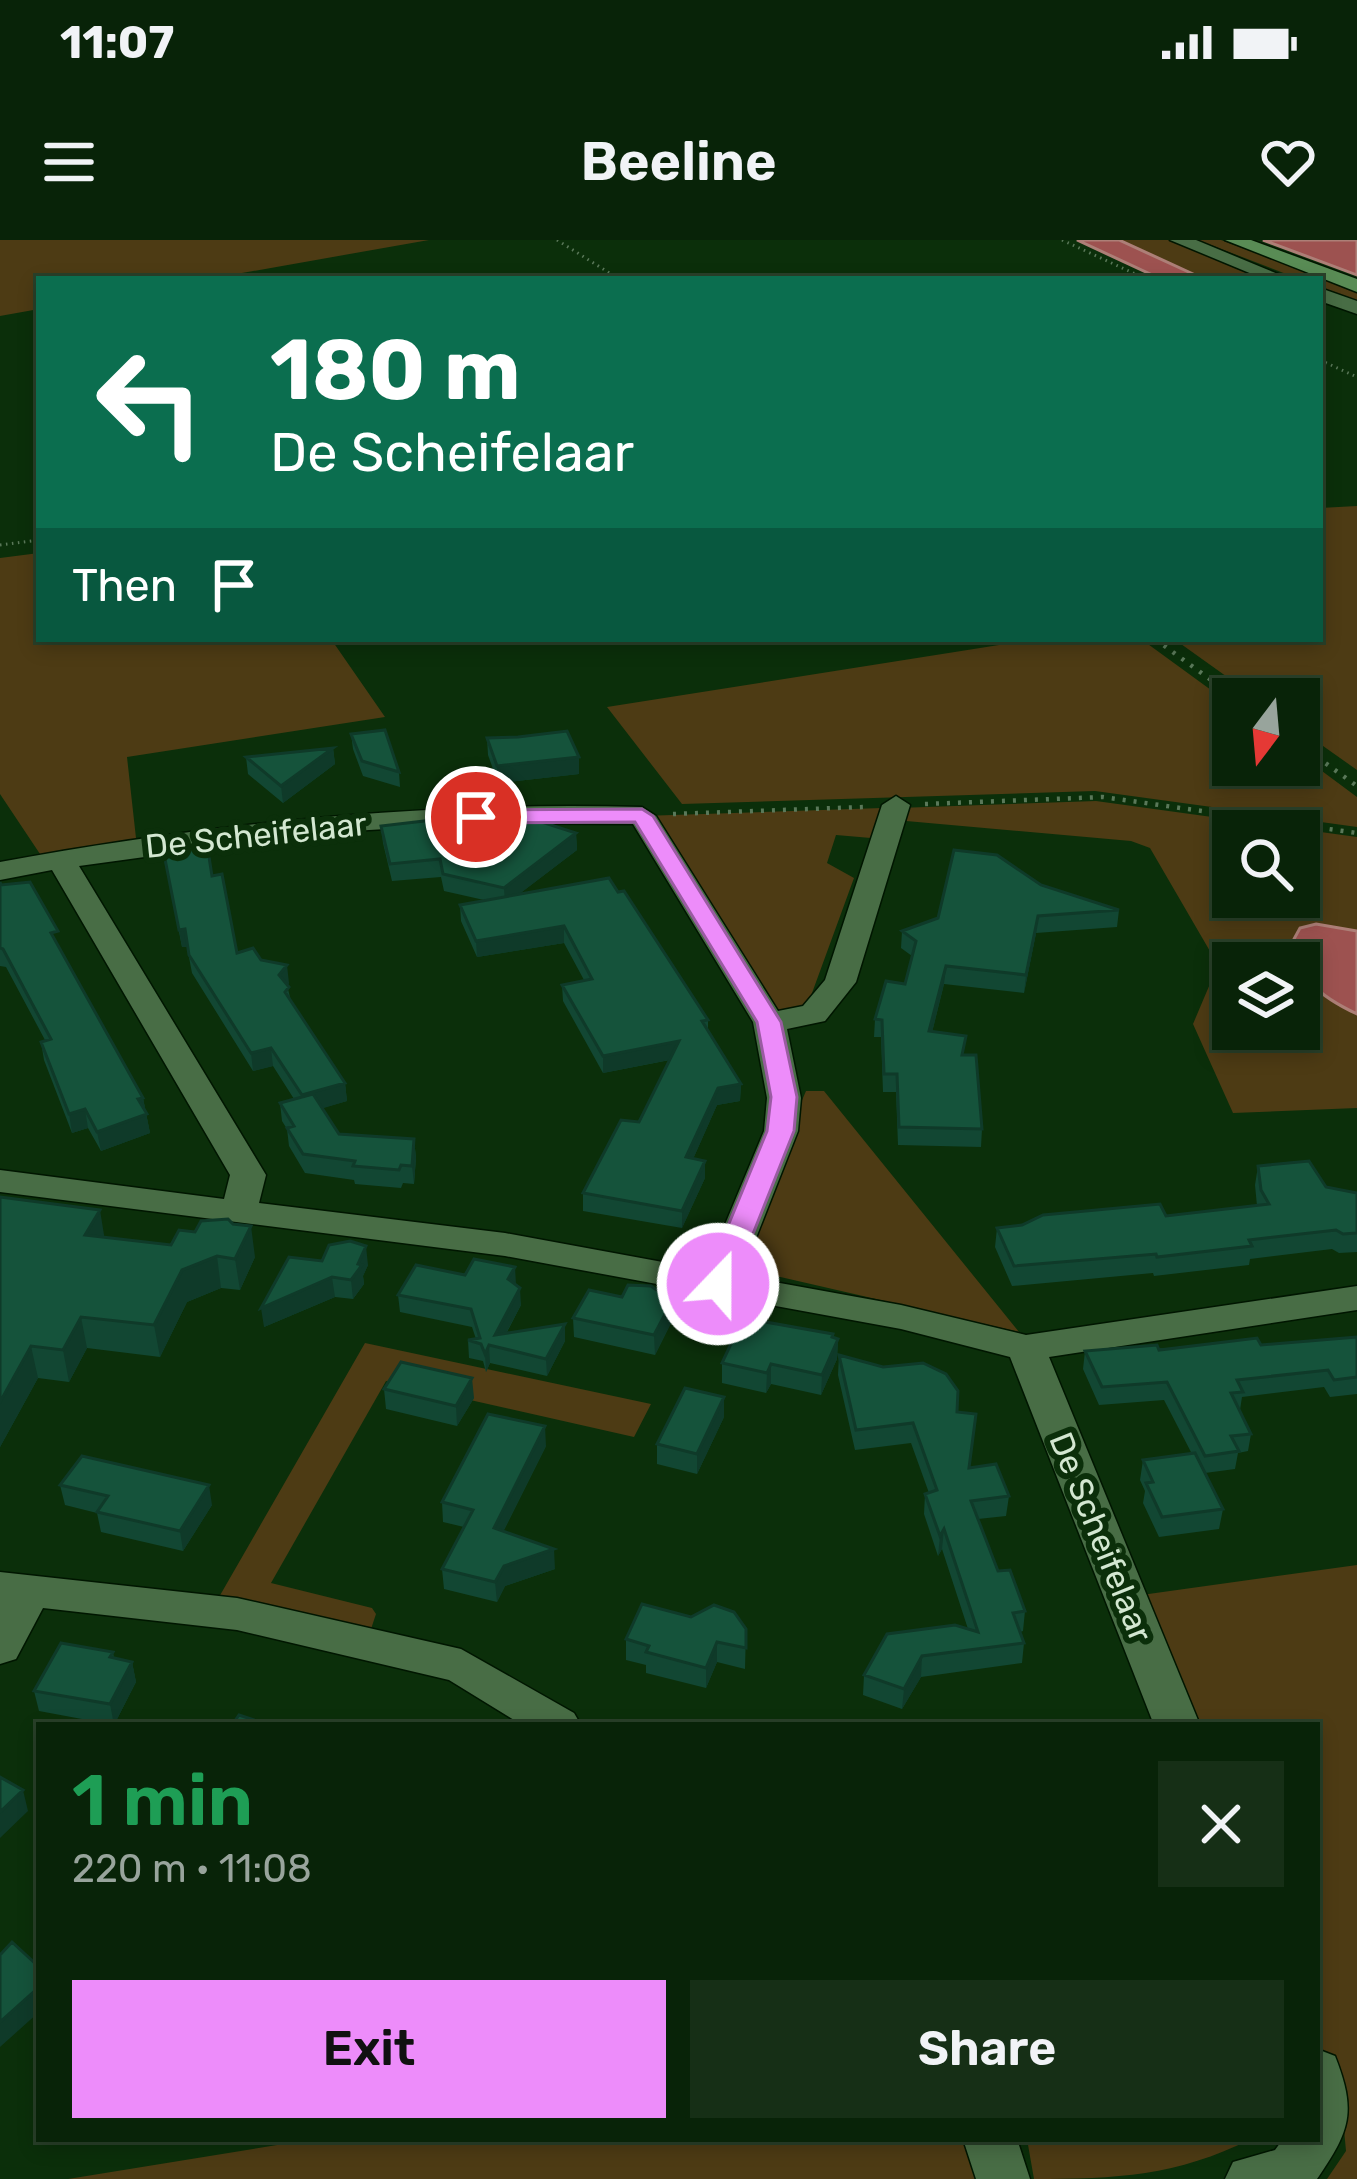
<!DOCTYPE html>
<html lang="en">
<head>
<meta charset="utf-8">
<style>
  :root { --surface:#082308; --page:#162f16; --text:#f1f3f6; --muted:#98a49c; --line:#294029; --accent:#ed8cfa }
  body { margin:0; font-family:Rubik,sans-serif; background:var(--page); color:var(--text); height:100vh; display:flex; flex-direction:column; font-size:45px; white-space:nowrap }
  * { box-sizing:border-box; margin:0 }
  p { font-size:39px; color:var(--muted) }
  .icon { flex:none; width:66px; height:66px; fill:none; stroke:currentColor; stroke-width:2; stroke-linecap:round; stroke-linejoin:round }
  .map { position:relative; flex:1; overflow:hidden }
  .details { position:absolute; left:36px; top:1482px; width:1284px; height:420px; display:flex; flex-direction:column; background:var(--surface); border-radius:0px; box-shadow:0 6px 18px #0003,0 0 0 3px var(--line) }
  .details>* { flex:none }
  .top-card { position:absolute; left:36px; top:36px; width:1287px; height:366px; border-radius:0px; box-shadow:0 6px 18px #0003,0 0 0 3px var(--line); background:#0b6e4f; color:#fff; overflow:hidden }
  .needle { width:78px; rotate:196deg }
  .controls { position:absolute; left:1212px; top:438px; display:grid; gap:24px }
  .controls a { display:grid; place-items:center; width:108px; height:108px; border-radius:0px; background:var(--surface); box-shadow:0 6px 18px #0003,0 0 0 3px var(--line); font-size:60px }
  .pin { position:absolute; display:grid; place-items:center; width:102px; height:102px; color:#fff; margin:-51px; border:6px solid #fff; border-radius:50%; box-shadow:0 3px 12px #0007 }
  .me { position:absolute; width:132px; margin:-66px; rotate:22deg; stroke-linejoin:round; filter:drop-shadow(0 0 9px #0008) }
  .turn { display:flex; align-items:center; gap:42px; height:252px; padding:0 36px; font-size:54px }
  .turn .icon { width:156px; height:156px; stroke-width:2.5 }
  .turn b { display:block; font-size:84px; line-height:102px }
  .then { display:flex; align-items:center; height:114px; padding:0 36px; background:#0003; gap:24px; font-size:45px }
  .round { display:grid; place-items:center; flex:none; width:126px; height:126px; border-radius:0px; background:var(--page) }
  .headline { display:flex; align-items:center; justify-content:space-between; height:204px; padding:0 36px }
  h1 { font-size:72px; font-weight:600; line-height:90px; color:#1e9e55 }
  .primary-button { display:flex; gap:24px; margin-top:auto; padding:24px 36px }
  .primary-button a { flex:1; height:138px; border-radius:0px; background:var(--accent); color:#111; font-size:48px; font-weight:600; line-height:138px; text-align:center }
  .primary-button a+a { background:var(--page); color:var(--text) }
  .status { display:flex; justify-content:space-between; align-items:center; height:84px; padding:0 60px; background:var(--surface); direction:ltr }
  .status svg { height:33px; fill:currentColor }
  header { display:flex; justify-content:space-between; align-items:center; height:156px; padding:0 36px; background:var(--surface); font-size:54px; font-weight:600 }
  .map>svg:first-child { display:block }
</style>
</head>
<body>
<div class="status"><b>11:07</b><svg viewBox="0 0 49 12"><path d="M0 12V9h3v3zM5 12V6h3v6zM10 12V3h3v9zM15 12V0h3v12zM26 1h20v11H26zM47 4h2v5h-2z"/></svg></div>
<header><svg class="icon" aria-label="menu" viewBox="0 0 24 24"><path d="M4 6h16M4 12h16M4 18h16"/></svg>Beeline<svg class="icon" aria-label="heart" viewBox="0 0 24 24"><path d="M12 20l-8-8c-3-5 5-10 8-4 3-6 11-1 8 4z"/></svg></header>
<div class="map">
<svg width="1357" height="1939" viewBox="0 0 1357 1939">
  <rect width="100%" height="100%" fill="#0b2f0a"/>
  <!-- green -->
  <path fill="#4d3b14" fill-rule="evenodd" d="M0,0h429l-221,39h-169v30l-39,7z
    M1119,0h56l101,39h-72z
    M1198,0h23l136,51v10l-37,-14v-8h-21z
    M1357,266v264l-58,-41v-30h-41l-84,-60h146v-131z
    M39,313v86h292l54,78 -258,40 10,90 -91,16 -46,-69v-236z
    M1037,399h104l92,67v59h66v-11l58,43v30l-262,-36 -413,13 -75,-97z
    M1096,561l261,36v94l-41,-7 -15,4 -7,11 3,24h-64v66h66v-60l16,22 42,23v94l-124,5 -40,-89 25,-59 -68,-117 -19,-7 -236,-21 3,-12zM1233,591h66v66h-66z
    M882,568l-11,30 -35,-3 -9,28 27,15 -46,126 -23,8h-25l-118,-196z
    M806,851h18l195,241 -278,-64 -2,-22z
    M365,1103l286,61 -17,33 -248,-56 -115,202 101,25 4,6 -7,21 -158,-24z
    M1357,1325v614h-30l19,-28 -5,-54 -24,-60v-312h-132l-58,-128z
    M314,1899h661l13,40h-920z
    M1027,1899h224c-74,37 -135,40 -217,40z"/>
  <!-- water -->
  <path fill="#9d5250" stroke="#ad7f77" stroke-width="3" d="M1077,0h42l85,39h-43z
    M1263,0h94v35z
    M1316,684l41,7v83c-38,-18 -58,-34 -63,-75l6,-11z"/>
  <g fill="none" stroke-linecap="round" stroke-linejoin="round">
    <!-- minor casing -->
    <g stroke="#001600" stroke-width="3">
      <path id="minor" d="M1170,0h26l94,39h-26z
        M1320,48l37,13v13l-37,-13z
        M896,556l14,9 -54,177 -31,39 -38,8 14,69 -3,33 -57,145 160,29 125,30 331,-49v24l-308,47 151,368h-46l-144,-368 -109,-28 -396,-73 -505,-64v-22l224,29 6,-24 -178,-305 -52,10v-18c212,-39 425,-61 642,-55l14,9 122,195 25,-5 22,-26 57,-175zM484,583l149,1 120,198 14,76 -3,33 -58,139 -201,-37 -246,-30 7,-28 -187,-309 241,-33z
        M0,1332l237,26 224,51 113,64 7,12h-59l-73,-45 -212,-50 -194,-22 -27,51 -16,5z
        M1317,1809l18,7c22,56 15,75 -18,123h-92l8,-17 42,-12 8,-11h34z
        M963,1899h54l13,40h-54z"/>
    </g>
    <!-- primary casing -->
    <g stroke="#001600" stroke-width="3">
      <path id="primary" d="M1225,0h26l106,39v13z"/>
    </g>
    <!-- path-far1 -->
    <path stroke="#5a7859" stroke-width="3" stroke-dasharray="1.5 4.5" stroke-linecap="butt" d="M557,0l62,39
      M1062,0l84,39
      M1320,120l37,17
      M0,305l39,-5"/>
    <!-- path -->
    <path stroke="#5a7859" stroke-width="4.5" stroke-dasharray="3 8" stroke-linecap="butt" d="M1155,399l82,60
      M1299,504l58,42
      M925,564l178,-7 254,36
      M673,574l191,-7"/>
    <!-- minor -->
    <use href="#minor" fill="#486d45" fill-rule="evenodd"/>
    <!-- primary -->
    <use href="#primary" fill="#598c55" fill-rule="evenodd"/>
  </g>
  <!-- wall -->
  <path fill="#124733" d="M351,494l48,38 1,15 -37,-11 -10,-27z
    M487,498l92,36 -81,9 -10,-28z
    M333,508l2,16 -52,39 -35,-29 -2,-17z
    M381,586l91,27 104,-20 1,17 -58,44 99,-2 90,128v11l33,53 -1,17 -23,4 -24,54 12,2v17l-23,50 -99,-17v-18l56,-71 31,-62 -67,13 -40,-72 -1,-16 22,-5 -20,-37 -87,14 -16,-36 -1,-16 24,-5 -40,-9 -3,-14 -49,4 -9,-38z
    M166,627l46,9 25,77 24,7 28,23 -2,2 4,16 54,82 2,18 -25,7 17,26 75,5 2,19 -2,26 -11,-1 -2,5 -46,-4 -1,-4 -49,-7 -16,-27 -2,-17 -5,-8 -2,-18 14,-4 -21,-33 -20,5 -61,-98 -5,-26h-5z
    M0,642l61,67 82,149 7,35 -49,18 -13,-23 -16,5 -28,-73 -3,-18 4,-2 -39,-73 -6,-1z
    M1041,645l78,25 -2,17 -81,6 -12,60 -80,-9 -12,48 32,23 18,74 -1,18 -83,-2 -2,-53h-13l-2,-55h-7l1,-18 30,-35 7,-28 -11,-8 1,-17z
    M1258,926l68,21 31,6v59l-18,1 -7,-4 -82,10 -1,6 -95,11 -1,-3 -141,13 -17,-39 2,-19 169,-12 91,-10 -2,-21z
    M0,957l105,41 150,19 -15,33 -19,-2 -34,14 -27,55 -73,-9 -18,34 -31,-4 -38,69z
    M289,1017l79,8 -5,11 1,8 -11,15 -18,-2 -71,30z
    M516,1045l5,20 -15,29 59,7 -18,35 -57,-13 -4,9 -3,-11 -14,-3 -1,-18 8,-1 -4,-12 -72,-15 -2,-17z
    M622,1057l50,4v20l-17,34 -81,-18 -1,-19z
    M833,1094v4l5,1 -1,20 -16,36 -50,-11 -5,9 -44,-10v-20z
    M1357,1097v57l-27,3 -6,-10 -82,10 -2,13 11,24 -3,17 -10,2 -3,16 -30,4 18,36 -4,20 -60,8 -16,-34 2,-12 -5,-11 3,-20 49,-6 -28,-54 -65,5 -16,-36 2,-18 176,-6z
    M839,1115l118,57 13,56 39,28 -3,20 -28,3 20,52 27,40 -2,20 -3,1 4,11 -2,20 -101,14 -19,32 -39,-14 1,-20 104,-46 -26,-80 -4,7 -14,-42 1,-20 4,-1 -18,-50 -56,7 -17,-75z
    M384,1149l90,9 -17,28 -71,-17z
    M724,1177l-27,57 -40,-10v-20z
    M546,1206l-43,86 52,37 -50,17 -8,16 -53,-13 -2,-20 22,-42 -21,-5 -1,-20z
    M60,1245l152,20 -29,46 -82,-19 -4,-19 -32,-8z
    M746,1389l-1,40 -28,-7 -11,26 -60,-15v-8l-20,-5v-21z
    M113,1412l1,6 18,4 4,20 -22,43 -75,-14 -5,-20z"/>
  <!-- shaded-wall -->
  <path fill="#0f3a29" d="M333,508l2,16 -52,39 -2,-17z
    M579,517v17l-81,9 -1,-17z
    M576,593l1,17 -72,55 -1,-17z
    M1038,676l-2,17 -12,60 2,-18z
    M564,686v17l-87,14 -1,-16z
    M185,689l2,18h-5l-3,-17z
    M287,725l2,18 -8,10 -2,-18z
    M946,726l-2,18 -16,65 1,-18z
    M679,801v17l-76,15v-17z
    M271,808l2,18 -20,5 -2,-18z
    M345,843l2,18 -43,13 -2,-19z
    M741,844l-1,17 -23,4 -31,70v-18l32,-69z
    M143,858l7,35 -49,18 -4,-19 41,-33z
    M85,869l3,19 -16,5 -3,-19z
    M414,899l2,19 -2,26 -2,-18z
    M705,921v17l-23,50v-17z
    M100,970l5,31 -20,-6z
    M251,986l4,31 -15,33 -5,-31z
    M366,1006l2,19 -5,11 1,8 -11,15 -2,-19z
    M217,1016l4,32 -34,14 -27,55 -6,-32 28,-55z
    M515,1027l1,17 -8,-5z
    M332,1037l3,20 -71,30 -3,-19z
    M520,1048l1,17 -23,43 -3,-13z
    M672,1061v20l-17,34 -1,-20z
    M81,1077l6,31 -18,34 -6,-32z
    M565,1084v17l-18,35 -1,-17z
    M833,1094v17l5,-12 -1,20 -16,36 1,-20z
    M489,1105l1,18 -4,9 -1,-18z
    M31,1106l7,32 -38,69v-45z
    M771,1124v20l-5,9 1,-20z
    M472,1138l2,20 -17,28 -1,-20z
    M724,1157v20l-27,57v-20z
    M545,1186l1,20 -51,102 -1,-20z
    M209,1245l3,20 -29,46 -3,-20z
    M944,1289l-2,20 -4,7 2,-20z
    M554,1309l1,20 -50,17 -8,16 -2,-20 9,-16z
    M717,1402v20l-11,26v-20z
    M922,1416l-1,21 -19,32 2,-20z
    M132,1422l4,20 -22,43 -4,-21z
    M23,1550l5,21 -28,27v-26z
    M39,1747v25l-39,35v-25z"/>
  <!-- building -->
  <path fill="#15533b" stroke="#0f3a29" stroke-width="3" d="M385,490l14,42 -37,-11 -11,-27z
    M567,491l12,26 -82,9 -10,-28 31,-1z
    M333,508l-52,38 -35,-29z
    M523,576l53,17 -72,55 -61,-14 -3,-15 -50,5 -9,-38 78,-9 13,36z
    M207,604l5,32 10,-2 15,79 16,-5 8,12 26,5 -8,10 10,12 -4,5 60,91 -43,12 -31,-47 -20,5 -62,-98 -4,-26 -6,1 -16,-81z
    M954,610l43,5 44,30 78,25 -81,6 -12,59 -80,-9 -17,65 37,5 -4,19h14l6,74 -83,-2 -2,-53h-13l-2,-54 -7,-1 11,-38 19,3 11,-43 -14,-10 36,-13z
    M609,638l9,14 6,-1 84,129 -6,1 39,63 -23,4 -32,69 19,4 -23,50 -99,-18 38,-73 18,2 40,-81 -76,15 -41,-71 30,-6 -28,-53 -88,15 -16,-36z
    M0,642l1,3 29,-3 28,49 -7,2 92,165 -5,1 9,15 -50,18 -12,-23 -16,5 -28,-72 10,-3 -48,-90 -3,-1z
    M313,854l26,40 75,5 -2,27 -11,-1 -2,5 -46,-4 2,-5 -52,-7 -16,-26 7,-2 -14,-23z
    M1309,921l17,26 31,6v40l-14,1 -7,-4 -87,10 3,6 -95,11 -1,-3 -142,12 -17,-38 25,-3 21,-10 117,-11 6,12 103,-12 -8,-14 -3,-24z
    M0,957l100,13 -15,25 86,10 8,-15 16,2 6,-11 27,-2 5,5 18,2 -16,33 -18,-3 -35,14 -28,55 -73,-8 -18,33 -32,-4 -31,56z
    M350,1001l16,5 -8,18 4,1 -11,15 -19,-3 -71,31 28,-51 33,4 7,-16z
    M474,1019l41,8 -7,12 12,9 -25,47 70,-11 -19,35 -57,-14 -4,9 -4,-10 -13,-4 12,-2 -9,-29 -73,-14 18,-30 49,10z
    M628,1045l23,1 21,15 -18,34 -81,-17 16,-28 33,7z
    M743,1078l90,16 -1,3 6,2 -16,36 -51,-11 -4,9 -45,-10z
    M1357,1097v40l-23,3 -6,-10 -91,10 6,12 -12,1 20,41 -20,2 8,15 -34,5 -38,-74 -65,5 -17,-36 72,-6 2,5 98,-12 4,7z
    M839,1115l44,12 40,-4 23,11 12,17 -1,21 19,2 -7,54 27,-4 13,32 -38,5 27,70 12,-1 15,41 -12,2 11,30 -102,13 -18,33 -40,-14 23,-41 68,-9 23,7 -34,-103 -4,7 -15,-42 12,-4 -24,-67 -57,7z
    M401,1122l71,16 -16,28 -72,-17z
    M685,1148l39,9 -27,57 -40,-10z
    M488,1174l57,12 -51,102 60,21 -50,17 -9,16 -53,-13 31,-59 -31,-8z
    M1195,1213l28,56 -61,8 -16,-34 7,-1 -10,-22z
    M82,1216l127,29 -29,46 -83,-19 11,-16 -48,-11z
    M642,1364l49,13 23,-12 20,7 12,17v19l-29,-6 -11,26 -60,-16 3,-6 -23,-7z
    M61,1403l52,9 -3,5 22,5 -22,42 -76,-13z
    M239,1475l30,10h-37z
    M0,1537l23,13 -23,22z
    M12,1702l27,25v20l-39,35v-67z"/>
  <!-- route -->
  <path fill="#ed8cfa" stroke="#9a5ba2" stroke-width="3" d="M642,569l11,7 128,206 16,75 -3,34 -61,153 -15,9 -14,-9 63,-153 4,-34 -14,-75 -122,-200 -159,1 -11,-6 11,-7z"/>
  <g text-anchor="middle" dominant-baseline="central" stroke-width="12" stroke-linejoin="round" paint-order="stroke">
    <!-- street labels -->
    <g font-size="33" fill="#d3e7d1" stroke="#0b2f0a">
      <text transform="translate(256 595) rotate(-6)">De Scheifelaar</text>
      <text transform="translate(1101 1297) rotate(68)">De Scheifelaar</text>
    </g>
  </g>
</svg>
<div class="controls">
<a><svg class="needle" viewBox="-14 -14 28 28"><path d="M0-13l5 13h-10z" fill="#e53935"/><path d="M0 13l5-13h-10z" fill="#98a49c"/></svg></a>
<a><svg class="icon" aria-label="search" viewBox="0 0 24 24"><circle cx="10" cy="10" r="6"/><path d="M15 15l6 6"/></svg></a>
<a><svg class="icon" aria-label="layers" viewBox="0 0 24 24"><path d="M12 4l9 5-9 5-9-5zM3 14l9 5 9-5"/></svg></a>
</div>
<div class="pin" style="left:476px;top:577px;background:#d93025"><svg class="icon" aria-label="arrive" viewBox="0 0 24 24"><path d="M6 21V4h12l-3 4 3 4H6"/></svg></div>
<svg class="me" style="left:718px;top:1044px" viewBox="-20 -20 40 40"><circle r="17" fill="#ed8cfa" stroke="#fff" stroke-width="3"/><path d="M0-11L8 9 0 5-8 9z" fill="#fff"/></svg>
<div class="top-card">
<div class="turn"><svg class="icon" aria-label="left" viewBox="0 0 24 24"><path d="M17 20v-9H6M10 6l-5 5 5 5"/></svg><div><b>180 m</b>De Scheifelaar</div></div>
<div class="then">Then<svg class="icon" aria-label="arrive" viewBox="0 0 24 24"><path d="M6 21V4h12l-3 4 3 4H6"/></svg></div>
</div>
<section class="details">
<div class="headline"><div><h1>1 min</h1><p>220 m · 11:08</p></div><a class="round"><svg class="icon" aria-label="close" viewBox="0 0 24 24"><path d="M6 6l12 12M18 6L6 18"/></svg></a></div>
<div class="primary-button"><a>Exit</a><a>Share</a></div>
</section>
</div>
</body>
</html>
